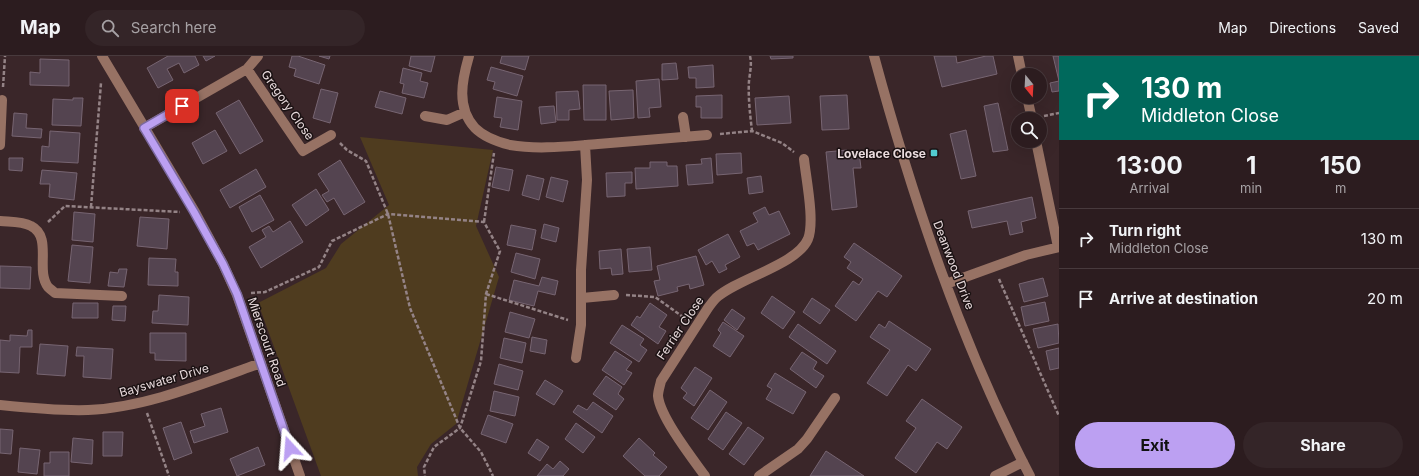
<!DOCTYPE html>
<html lang="en">
<head>
<meta charset="utf-8">
<style>
  :root { --surface:#2c1c1f; --page:#342528; --text:#f1f3f6; --muted:#a6a1a4; --line:#483a3d; --accent:#bca0f2 }
  body { margin:0; font-family:Inter,sans-serif; background:var(--page); color:var(--text); height:100vh; display:flex; flex-direction:column; font-size:15px; white-space:nowrap }
  * { box-sizing:border-box; margin:0 }
  p { font-size:13px; color:var(--muted) }
  .icon { flex:none; width:22px; height:22px; fill:none; stroke:currentColor; stroke-width:2; stroke-linecap:round; stroke-linejoin:round }
  .map { position:relative; flex:1; overflow:hidden }
  .side { display:flex; flex-direction:column; background:var(--surface); width:360px }
  .side>* { flex:none }
  .guide { background:#00695c; color:#fff; overflow:hidden }
  .needle { width:26px; rotate:162deg }
  .fabs { position:absolute; left:1011px; top:12px; display:grid; gap:8px }
  .fabs a { display:grid; place-items:center; width:36px; height:36px; border-radius:50%; background:var(--surface); box-shadow:0 4px 16px #0002,0 0 0 1px var(--line); font-size:20px }
  .pin { position:absolute; display:grid; place-items:center; width:34px; height:34px; color:#fff; margin:-17px; border-radius:8px; box-shadow:0 2px 6px #0006 }
  .me { position:absolute; width:44px; margin:-22px; rotate:341deg; stroke-linejoin:round; filter:drop-shadow(0 0 3px #0008) }
  .turn { display:flex; align-items:center; gap:14px; height:84px; padding:0 16px; font-size:18px }
  .turn .icon { width:52px; height:52px; stroke-width:2.5 }
  .turn b { display:block; font-size:28px; line-height:34px }
  .eta { display:flex; justify-content:space-evenly; align-items:center; height:68px; text-align:center }
  .eta b { font-size:24px; font-weight:700; line-height:28px }
  .action { display:flex; gap:8px; margin-top:auto; padding:8px 16px }
  .action a { flex:1; height:46px; border-radius:24px; background:var(--accent); color:#111; font-size:16px; font-weight:700; line-height:46px; text-align:center }
  .action a+a { background:var(--page); color:var(--text) }
  ul { padding:0; list-style:none }
  li { display:flex; align-items:center; gap:12px; height:60px; padding:0 16px; border-top:1px solid var(--line) }
  li div { flex:1 }
  li b { display:block; font-size:15px }
  li em { font-style:normal }
  header { display:flex; align-items:center; gap:24px; box-sizing:border-box; height:56px; padding:0 20px; background:var(--surface); border-bottom:1px solid var(--line) }
  header strong { font-size:19px }
  nav { display:flex; gap:22px; margin-inline-start:auto; font-size:14px }
  .search { width:280px; height:36px; background:var(--page); display:flex; align-items:center; gap:10px; box-sizing:border-box; padding:0 14px; border-radius:22px; color:var(--muted); font-size:15px }
  main { display:flex; flex:1; min-height:0 }
  .map>svg:first-child { display:block }
</style>
</head>
<body>
<header>
<strong>Map</strong>
<div class="search"><svg class="icon" aria-label="search" viewBox="0 0 24 24"><circle cx="10" cy="10" r="6"/><path d="M15 15l6 6"/></svg>Search here</div>
<nav><a>Map</a><a>Directions</a><a>Saved</a></nav>
</header>
<main>
<div class="map">
<svg width="1059" height="420" viewBox="0 0 1059 420">
  <rect width="100%" height="100%" fill="#3a2629"/>
  <!-- green -->
  <path fill="#4f3c1f" d="M360,81l133,13 -17,76 23,51 -43,147 -25,20 -14,23 1,9h-97l-63,-173 68,-35 15,-24 48,-39z"/>
  <!-- building -->
  <path fill="#544450" stroke="#776572" d="M168,0h27l4,9 -15,8 -5,-10 -12,6 6,11 -15,8 -11,-20z
    M203,0h12l-9,5z
    M292,0h6l27,9 -6,19 -25,-8 2,-7 -7,-2z
    M319,0h11l-1,3z
    M411,0h24l-4,16 -22,-6z
    M502,0h27l-4,14 -25,-7z
    M770,0h23v2l-22,1z
    M934,0h22l1,7 29,-7h7l4,18 -55,13z
    M1053,0h6v35l-7,1 -2,-9 9,-2z
    M40,3l29,1v26l-39,-1v-13l10,1z
    M676,7l2,16 -16,1v-16z
    M713,9l1,22 -18,1v-10h-7l-1,-11z
    M491,11l32,9 -6,20 -24,-7 2,-7 -8,-2z
    M403,12l19,5 -2,8 8,2 -4,15 -22,-5 2,-9 -4,-1z
    M659,23l2,28 -12,1 1,9 -12,1 -2,-37z
    M583,29h23v35h-22z
    M321,33l17,4 -8,30 -17,-5z
    M633,34l1,28 -23,2 -2,-29z
    M380,35l26,7 -4,16 -27,-7z
    M578,35l2,18 -11,1v10h-12l-1,-28z
    M722,39v23h-21v-11h-5v-11z
    M847,39l2,34 -27,1 -2,-34z
    M789,40l2,27 -34,2 -2,-27z
    M497,41l25,4 -4,29 -18,-3 2,-9 -8,-1z
    M73,42h10l-2,28 -29,-1 1,-26 20,1z
    M239,44l24,41 -23,13 -24,-41z
    M998,47l10,47 -15,2 -9,-46z
    M554,50l2,16 -15,2 -2,-17z
    M14,57l13,1 -1,14 16,1 -1,9 -29,-2z
    M215,74l12,21 -24,13 -11,-21z
    M966,74l10,46 -15,3 -11,-45z
    M50,75l30,2 -2,30 -37,-2 1,-15 7,1z
    M847,94l1,3 11,-1 2,16h-8l4,39 -25,3 -6,-58z
    M741,97l1,20 -25,2 -1,-21z
    M9,102h14l-1,13 -13,-1z
    M711,102l2,25 -25,2 -2,-20 16,-1 -1,-5z
    M340,104l25,42 -21,13 -10,-17 -7,4 -5,-7 7,-4 -11,-17z
    M650,106h17v4h10l1,20 -42,3 -1,-21h15z
    M496,111l17,3 -4,21 -17,-4z
    M256,113l10,18 -36,21 -10,-18z
    M42,114l35,3 -3,27 -25,-3 1,-13h-10z
    M632,116v11h-7v13l-18,1 -1,-24z
    M527,119l17,4 -5,21 -17,-5z
    M761,120l2,16 -14,2 -2,-16z
    M551,121l17,4 -5,21 -17,-5z
    M316,133l13,21 -23,16 -14,-21z
    M260,139l14,25 -22,12 -13,-25z
    M1032,141l4,21 -15,4 2,10 -13,3 -3,-14 -35,7 -4,-17z
    M765,151l4,8 10,-4 11,23 -32,16 -4,-7 -7,3 -7,-15 18,-9 -5,-9z
    M74,156l21,2 -2,28 -21,-2z
    M140,161l29,2 -2,30 -30,-3z
    M290,165l13,21 -42,26 -12,-21 17,-10 -4,-7 7,-4 4,6z
    M544,168l15,4 -3,14 -15,-4z
    M511,169l25,5 -4,20 -25,-5z
    M728,178l12,23 -15,8 2,4 -8,4 -7,-12 -6,4 -8,-15z
    M854,187l48,33 -15,21 -9,-6 -22,30 -21,-15 18,-25 6,4 4,-6 -16,-11 4,-6 -7,-5z
    M72,189l21,2 -3,36 -22,-2z
    M650,191l2,23 -23,2 -2,-23z
    M621,193l2,25 -11,1 -1,-7 -11,1 -1,-18z
    M516,197l24,6 -5,20 -24,-7z
    M696,200l8,29 -14,4 -1,-5 -12,3 1,4 -20,5 -4,-15 6,-1 -3,-14z
    M149,202l27,1 -1,13h3v14l-30,-1z
    M0,210l31,1 -1,22 -30,-1z
    M119,213h8l-3,18 -16,-1 2,-14 8,1z
    M542,221l16,4 -3,14 -17,-4 -4,15 -25,-6 5,-20 25,6z
    M1043,222l5,18 -24,6 -5,-18z
    M159,239l30,2 -1,28 -36,-2 1,-12h5z
    M772,240l23,16 -12,17 -22,-16z
    M812,242l18,12 -10,14 -17,-12z
    M1045,246l4,19 -24,5 -4,-19z
    M73,247h25v15h-26z
    M650,247l17,12 -8,12 7,4 -8,13 -27,-19 6,-9 3,2z
    M113,250h13l-1,15 -13,-1z
    M732,253l13,9 -8,12 -13,-10z
    M510,256l25,7 -6,19 -24,-6z
    M889,265l42,28 -15,22 -8,-6 -21,31 -20,-13 23,-33 -20,-13 9,-13 6,4z
    M723,266l21,14 -14,21 -17,-11 8,-13 -3,-3z
    M798,268l38,27 -9,13 -38,-27z
    M1058,268l1,19 -21,5 -5,-19z
    M622,269l22,14 -4,6 7,5 -8,12 -29,-19z
    M28,274h4v17h-12l-1,26 -19,-1v-32l10,1v-6l17,1z
    M150,277h36v28l-31,-1v-7h-5z
    M532,281l15,3 -2,14 -15,-3z
    M504,282l22,5 -4,20 -22,-5z
    M40,288l28,2 -3,30 -28,-2z
    M77,291l36,2 -2,30 -28,-2 1,-21h-8z
    M1059,292v20l-9,2 -4,-19z
    M615,295l17,11 -6,8 6,3 -8,12 -22,-15z
    M802,296l15,10 -4,7 11,7 -8,12 -26,-19z
    M499,308l24,7 -5,19 -24,-6z
    M695,311l17,11 -18,28 -11,-8 4,-5 -6,-5z
    M775,317l31,19 -13,22 -27,-15 6,-10 -5,-3z
    M606,320l16,11 -4,7 6,5 -8,11 -23,-16z
    M545,324l18,11 -9,14 -18,-11z
    M710,334l17,12 -19,28 -17,-12z
    M494,335l25,6 -4,19 -25,-5z
    M922,343l40,28 -15,22 -10,-7 -21,31 -21,-15 21,-30 -10,-7z
    M593,346l20,14 -11,17 -29,-21 5,-7 9,5z
    M221,352l7,24 -34,11 -4,-12 15,-5 -4,-12z
    M726,356l16,11 -19,27 -15,-11z
    M488,359l25,9 -7,19 -25,-9z
    M181,366l11,31 -18,7 -11,-32z
    M576,367l19,14 -12,16 -18,-14z
    M748,371l16,11 -20,27 -15,-11z
    M0,373l13,1 -2,24 -11,-1z
    M103,376h20l-1,24h-19z
    M73,382l20,2 -1,24 -21,-2z
    M639,382l16,15 -2,2 14,12 -8,9h-14l-22,-20z
    M537,383l12,8 -9,14 -12,-8z
    M258,391l7,18 -28,11 -7,-17z
    M20,392l20,2 -3,24 -19,-2z
    M826,395l38,25h-54z
    M50,396h19v24h-25v-13h6z
    M560,405l9,8 -6,7h-26l10,-12 6,5z"/>
  <g fill="none" stroke-linecap="round" stroke-linejoin="round">
    <!-- path -->
    <path stroke="#948386" stroke-width="2.5" stroke-dasharray="4 2" stroke-linecap="butt" d="M750,0c2,8 0,16 -1,25 -1,16 1,33 3,50
      M3,31l2,-31
      M1044,60l15,-3
      M720,78l32,-3 30,12 12,9
      M340,87l7,7 19,11 22,53 22,94 50,120 21,24 12,24
      M91,151l10,-124
      M48,166l17,-16 115,6
      M484,166l10,-69
      M999,223l60,137
      M251,237l14,-1 54,-25 13,-26 56,-27 96,8 16,29 -14,43 -5,67 -21,67 -26,19 -10,20 1,9
      M486,238l82,26
      M626,239l29,2 31,22
      M147,357l22,63"/>
    <!-- minor -->
    <path stroke="#977264" stroke-width="10" d="M102,0l93,156 28,52 14,31 63,181
      M469,0c-7,24 -13,51 6,72 9,9 23,14 35,17 29,5 60,1 88,-1 37,-3 73,-6 109,-9
      M874,0c39,144 87,287 156,420
      M1018,0l4,19
      M247,13l56,82 28,-16
      M1027,41l5,22
      M425,60l22,4 18,-8
      M683,61l3,20
      M144,72l103,-59 11,-13
      M1036,85l22,106
      M0,89l2,-45
      M0,165c10,1 22,0 31,5 22,11 4,44 17,61 2,2 5,4 7,6l67,3
      M946,228l80,-29 33,-8
      M582,242l32,-3
      M576,302l5,-33v-55l6,-90 -2,-35
      M0,349c29,3 58,6 88,5 57,-2 119,-28 173,-47
      M705,420c-13,-18 -45,-59 -47,-80 0,-5 2,-10 3,-15l47,-73c3,-4 5,-7 8,-10 22,-20 81,-33 92,-59 7,-18 -2,-60 -4,-80
      M759,420l39,-27 9,-10 28,-41
      M995,420l28,-14"/>
  </g>
  <g fill="none" stroke-linecap="round" stroke-linejoin="round">
    <!-- route casing -->
    <g stroke="#7a689d" stroke-width="10">
      <path id="route" d="M182,50l-38,22 50,84 29,52 14,30 53,154"/>
    </g>
    <!-- route -->
    <use href="#route" stroke="#bca0f2" stroke-width="7"/>
  </g>
  <!-- markers -->
  <rect fill="#52ccd0" stroke="#1b1213" stroke-width="1.5" x="930" y="93" width="8" height="8" rx="2"/>
  <g text-anchor="middle" dominant-baseline="central" stroke-width="3" stroke-linejoin="round" paint-order="stroke">
    <!-- street labels -->
    <g font-size="12" fill="#e9dbdd" stroke="#1b1213">
      <text transform="translate(288 49) rotate(55)">Gregory Close</text>
      <text transform="translate(954 209) rotate(69)">Deanwood Drive</text>
      <text transform="translate(680 272) rotate(-56)">Ferrier Close</text>
      <text transform="translate(267 286) rotate(71)">Mierscourt Road</text>
      <text transform="translate(164 324) rotate(-16)">Bayswater Drive</text>
    </g>
    <!-- poi labels -->
    <g font-size="12" font-weight="bold" fill="#e9dbdd" stroke="#1b1213" text-anchor="end">
      <text x="926" y="97">Lovelace Close</text>
    </g>
  </g>
</svg>
<div class="fabs">
<a><svg class="needle" viewBox="-14 -14 28 28"><path d="M0-13l5 13h-10z" fill="#e53935"/><path d="M0 13l5-13h-10z" fill="#a6a1a4"/></svg></a>
<a><svg class="icon" aria-label="search" viewBox="0 0 24 24"><circle cx="10" cy="10" r="6"/><path d="M15 15l6 6"/></svg></a>
</div>
<div class="pin" style="left:182px;top:50px;background:#d93025"><svg class="icon" aria-label="arrive" viewBox="0 0 24 24"><path d="M6 21V4h12l-3 4 3 4H6"/></svg></div>
<svg class="me" style="left:290px;top:392px" viewBox="-20 -20 40 40"><path d="M0-17L14 15 0 8-14 15z" fill="#bca0f2" stroke="#fff" stroke-width="4"/></svg>
</div>
<section class="side">
<div class="guide">
<div class="turn"><svg class="icon" aria-label="right" viewBox="0 0 24 24"><path d="M7 20v-9h11M14 6l5 5-5 5"/></svg><div><b>130 m</b>Middleton Close</div></div>
</div>
<div class="eta">
<div><b>13:00</b><p>Arrival</p></div>
<div><b>1</b><p>min</p></div>
<div><b>150</b><p>m</p></div>
</div>
<ul>
<li><svg class="icon" aria-label="right" viewBox="0 0 24 24"><path d="M7 20v-9h11M14 6l5 5-5 5"/></svg><div><b>Turn right</b><p>Middleton Close</p></div><em>130 m</em></li>
<li><svg class="icon" aria-label="arrive" viewBox="0 0 24 24"><path d="M6 21V4h12l-3 4 3 4H6"/></svg><div><b>Arrive at destination</b></div><em>20 m</em></li>
</ul>
<div class="action"><a>Exit</a><a>Share</a></div>
</section>
</main>
</body>
</html>
